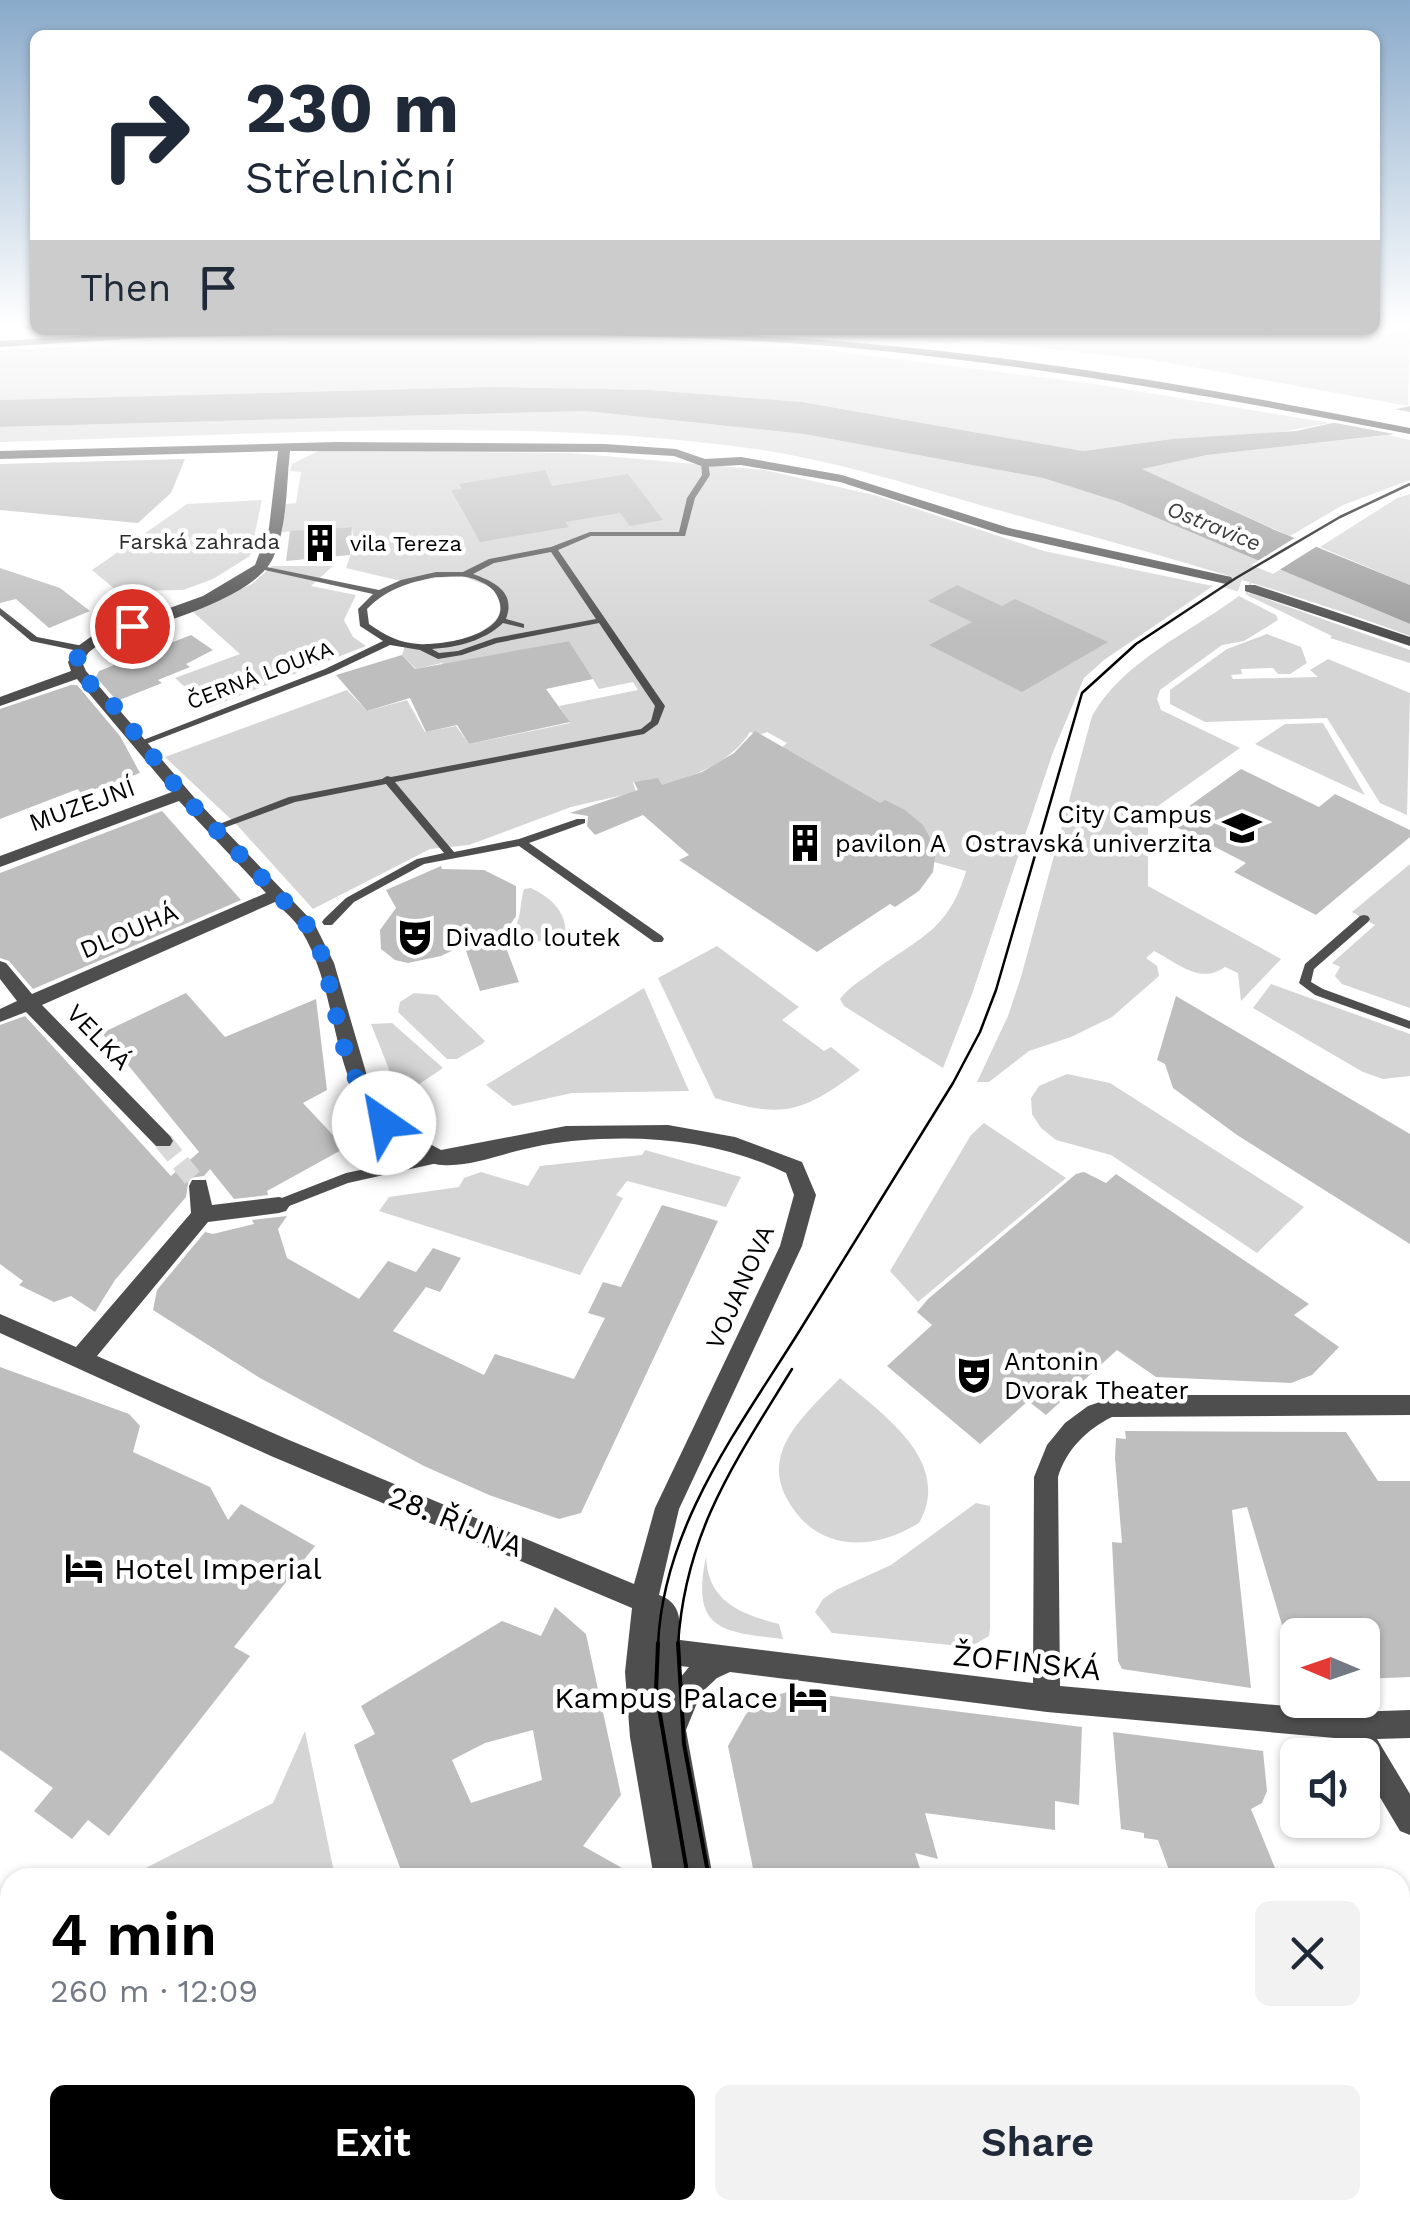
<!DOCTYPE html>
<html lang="en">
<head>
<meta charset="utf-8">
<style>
  :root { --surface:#fff; --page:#f2f2f3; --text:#1f2937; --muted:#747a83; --accent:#000 }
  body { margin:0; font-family:"Work Sans",sans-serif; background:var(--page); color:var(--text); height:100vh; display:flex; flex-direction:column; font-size:38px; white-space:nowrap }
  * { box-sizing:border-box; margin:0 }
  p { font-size:32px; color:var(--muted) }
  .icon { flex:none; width:55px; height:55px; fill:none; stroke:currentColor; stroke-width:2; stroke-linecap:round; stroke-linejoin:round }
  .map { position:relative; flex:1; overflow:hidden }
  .details { position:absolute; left:0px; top:1868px; width:1410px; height:352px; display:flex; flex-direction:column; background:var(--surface); border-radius:30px 30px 0 0; box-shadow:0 2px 8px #0004 }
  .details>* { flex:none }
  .top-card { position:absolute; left:30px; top:30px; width:1350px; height:305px; border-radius:15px; box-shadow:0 2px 8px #0004; background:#fff; color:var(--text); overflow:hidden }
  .needle { width:65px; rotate:272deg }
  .controls { position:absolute; left:1280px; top:1618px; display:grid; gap:20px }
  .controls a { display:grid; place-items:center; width:100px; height:100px; border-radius:15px; background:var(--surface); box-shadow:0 2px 8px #0004; font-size:50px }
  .pin { position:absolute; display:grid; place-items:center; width:85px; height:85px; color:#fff; margin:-42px; border:5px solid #fff; border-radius:50%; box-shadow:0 2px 10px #0007 }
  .me { position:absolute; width:110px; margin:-55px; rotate:327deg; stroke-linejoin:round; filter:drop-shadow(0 0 8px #0008) }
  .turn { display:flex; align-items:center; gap:35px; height:210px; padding:0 50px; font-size:45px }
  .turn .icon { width:130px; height:130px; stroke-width:2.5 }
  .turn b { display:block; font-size:70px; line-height:85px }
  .then { display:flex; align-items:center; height:95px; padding:0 50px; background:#0003; gap:20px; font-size:38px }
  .round { display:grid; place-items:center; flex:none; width:105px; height:105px; border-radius:15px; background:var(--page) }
  .summary { display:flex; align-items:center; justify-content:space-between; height:170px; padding:0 50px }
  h1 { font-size:60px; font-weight:600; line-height:75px; color:var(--accent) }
  .primary-button { display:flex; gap:20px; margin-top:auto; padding:20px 50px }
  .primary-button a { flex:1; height:115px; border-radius:15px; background:var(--accent); color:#fff; font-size:40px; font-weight:600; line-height:115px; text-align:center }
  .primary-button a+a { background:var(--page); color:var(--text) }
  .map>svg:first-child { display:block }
</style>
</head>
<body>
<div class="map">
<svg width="1410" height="2218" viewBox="0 0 1410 2218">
  <rect width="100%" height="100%" fill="#fff"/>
  <!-- green -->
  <path fill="#d5d5d5" d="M1410,328l-2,78 -255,-46 -186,-20 -15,4 -167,-14h561l28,7z
    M490,336l312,11 286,36 242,40 -66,12 -92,4 -89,12 -281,-49 -151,-12 -160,-3 -491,13v-50l262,-12z
    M585,411l219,23 239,44 76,24 291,122v12c-135,-50 -274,-87 -412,-126 -82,-23 -165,-51 -250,-62 -243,-33 -503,-12 -748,-6v-15z
    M1388,435l22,5v40l-67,25 -53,31 -149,-67 66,-14z
    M318,451l252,2 195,17 113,26 166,55 169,35 -109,74 -20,18 -31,74 -81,242 -29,74 -99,-62 -4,-7c8,-11 20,-18 31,-26 46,-34 78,-42 95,-102l-32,-9 -4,-15 -53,-40 -97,-58 7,-6 -20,-11 -9,3 -8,-3c-20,32 -57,44 -92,55l-4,-7 -21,2 3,10 -65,15 -102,38 -39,4 -117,60 -76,-84 -72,-68 182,-67 20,21 40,-11 18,32 31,-6 13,18 101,-21 -11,-17 79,-16 -5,-8 -34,7 -30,-48 -94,18 -28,13 -5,-9 -26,6 -14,-14 3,-9c43,1 69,-3 100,-34l-9,-23 -34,-13 -61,5 -55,-13 8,-23 -2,-18 -70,5 4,-28 10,-1 5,-31 -11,-1 2,-7z
    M1410,494v91l-90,-38 77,-49z
    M262,500l-12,56 -37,23 -30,11 -66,1 -25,-21 95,-66z
    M272,566h61l-22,20 45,9 -12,25 9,17 13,9 -158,62 -33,-30 65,-24 -48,-43 60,-27z
    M1250,593l160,57v13l-80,-25 2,-2 -85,-41z
    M1239,596l37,19 2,5 -34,21 -22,4 -62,45 -3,9 4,11 79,38 -92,65v73l133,73 -40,42 -3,-28 -13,-6c-25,18 -47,-4 -71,-16l-8,7 11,8 2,10 -47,41 -41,20 -42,14 -40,31h-12l31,-66 13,-39 71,-261c32,-56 97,-83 147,-120z
    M1267,634l34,13 6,16 -17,11h-12l-5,-6 -32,1 1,5 -11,1 2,4 85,-2 -8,-7 18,-11 82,34 -3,122 -27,-12 -53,-85 -122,4 -35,-18v-14l57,-41z
    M1323,723l42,72 -110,-51 30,-20z
    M1410,864v144l-68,-24 -7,-8 5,-9 -8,-4 43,-38 -23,-13z
    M531,888c20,10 34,22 35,45l-10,6 -53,7 -4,-4c26,-18 18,-27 25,-53z
    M717,946l82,61 -17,13 42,31 7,-4 29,23c-58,43 -76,49 -145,28l-57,-120z
    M1271,984l139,50v42l-27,3 -20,-7 -110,-64z
    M644,988l45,103 -117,2 -59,13 -27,-21z
    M414,993l23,2 48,46 -3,3 -25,15h-10l-49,-47 2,-10z
    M392,1023l51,45 -43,29 -29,-73z
    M1067,1074l43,9 194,124 -47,46 -146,-98 -55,-15 -15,-12 -9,-14 -1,-16 8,-12z
    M984,1123l82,55 -148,124 -28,-31 81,-136z
    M645,1150l96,27 -15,30 -99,-26 -11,14 7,3 -43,77 -201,-64 10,-14 70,-10 5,-9 17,-6 47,14 12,-20 102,-11z
    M840,1378c41,35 114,83 79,145 -42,26 -94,30 -125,-13 -11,-15 -18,-32 -14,-51 6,-31 40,-59 60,-81z
    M976,1503l14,3v122l-1,8 -19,11 -138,-14 -17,-21 8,-13 13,-9 55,-25z
    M706,1557c2,45 35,57 73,67l4,15c-63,-7 -92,-10 -77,-82z
    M305,1731l30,146h-207l145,-74z
    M60,2210h325l1,8h-325z"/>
  <!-- water -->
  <path fill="#9c9c9c" d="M491,387l160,3 151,12 281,49 89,-12 124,-8 114,-25v26l-6,1 -197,22 -65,14 133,61 135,55v39l-291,-122 -76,-24 -239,-44 -219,-23 -585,16v-27z"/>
  <!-- pier -->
  <path fill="#fff" d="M1384,407l26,5v25l-90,-17z
    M1301,534l21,9 -49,31 -22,-9z"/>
  <!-- building -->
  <path fill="#bebebe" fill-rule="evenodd" d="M185,459l-14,34 -33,30 -138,-13v-46z
    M545,470l7,16 76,-12 35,46 -33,6 -10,-13 -55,9 4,5 -89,15 -29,-52 11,-1 -3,-5z
    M352,527l-2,28 -64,6 4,-30z
    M0,568l60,20 30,23 -41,17 -33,-29 -16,4z
    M957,585l45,21 13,-7 93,43 -86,50 -93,-47 43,-23 -44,-21z
    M191,635l22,15 -27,14 4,3 -32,13 4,3 -45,18 -21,-24 3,-6z
    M569,641l24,38 -47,10 24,33 -101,22 -12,-19 -31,7 -16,-34 -43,13 -31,-36 66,-20 13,14z
    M71,685h6l43,51 20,37 -59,21 -3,-5 -78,30v-110z
    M755,731l125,72 5,-3 20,10 18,15 13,24 -3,23 -14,19 -24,16 -5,-3 -73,48 -138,-92 10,-5 -46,-40 -48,20 -8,-9 1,-10 -18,-3 68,-23 -4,-8 24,-4 4,7 40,-13 32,-19z
    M1241,769l78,38 16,-13 75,36v7l-94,78 -82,-43 12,-9 -79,-41z
    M162,811l79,89 -208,89 -24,-28 -9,-3v-85z
    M441,866l1,3 42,1 32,16v30l-14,21 17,45 -39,9 -16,-46 -23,11 -33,7 -13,-3 -14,-11 -1,-19 16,-22 -10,-18z
    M186,993l39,44 91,-38 11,91 -24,13 42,45 -78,43 1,4 -34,4 -24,-30 -6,7 -15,2 -3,19 -71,83 -20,32 -24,-16 -17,6 -35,-17 4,-4 -23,-17v-239l25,-9 146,160 28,-24 -97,-119z
    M1176,996l234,138v110l-173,-109 -64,-47 -8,-24 -8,-4z
    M1084,1172l22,11 10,-9 193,130 -15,11 45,32 -27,28 -21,8 -135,-6 -39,-27 -71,65 -18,-14 -48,43 -93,-78 45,-41 -15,-13 11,-13 148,-125z
    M662,1205l56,16 -137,292 -22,6 -70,-24 -65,-29 -164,-88 -107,-68 4,-20 48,-58 8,2 41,-10 -2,-4 35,-4 -9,13 9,29 72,41 29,-38 28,11 17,-24 28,10 -21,34 -14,-5 -33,44 91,44 11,-21 79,25 31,-61 -17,-5 15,-31 18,5z
    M0,1367l129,47 11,12 -7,26 77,35 18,33 13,-16 74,42 -81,101 16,9 -141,180 -21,-16 -16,19 -38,-28 19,-23 -53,-38z
    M1125,1431l221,1 32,49h32v196l-48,2v-44h-77l-38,-128 -15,3 19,178 -129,-19 -4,-8 -6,-119 10,1 -7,-85 1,-20 10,1z
    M555,1607l31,27 35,161 -38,51 57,32h-236l-50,-133 21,-11 -14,-28 141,-85 39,15zM533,1730l9,50 -71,23 -19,-43 33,-17z
    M791,1691l291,36 -3,78 -24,-4v29l-130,-17 13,46 -23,-6 8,25h-168l-27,-132 18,-32 17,-15z
    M1113,1732l150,19 4,40 -5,12 -11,6 28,69h-107l-14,-38 -14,-2v-5l-23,-4z"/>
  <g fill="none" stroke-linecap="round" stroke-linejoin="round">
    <!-- street-tunnel-far1 -->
    <path stroke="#d9d9d9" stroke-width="15" stroke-dasharray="15 8" stroke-linecap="butt" d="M1226,580l24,8"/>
    <!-- street-tunnel -->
    <path stroke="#d9d9d9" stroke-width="19" stroke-dasharray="19 9" stroke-linecap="butt" d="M163,1141l36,45"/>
    <!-- lane -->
    <path fill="#4e4e4e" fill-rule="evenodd" d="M701,461l7,2 2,12 -15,23 -10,38h-94l-33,14 107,156 -7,18 -14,10 -249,48 59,70 65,-13 58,-20h8v4l-56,20 133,93 2,3 -2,3h-8l-135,-96 -95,18 -70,38 -22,23h-8l-2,-3 2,-3 22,-21 71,-39 27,-6 -58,-69 -91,18 -77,28 -4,1 -5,-3 80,-31 93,-18 5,-3 4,1 250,-48 10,-8 4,-15 -56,-83 -102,20 -35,12 -24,4 -18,-9 -30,-5 -59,28 -185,71 -3,1 -5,-3 187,-73 58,-28 -23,-15 -2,-17 15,-15 -113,-25 -4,-2 1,-2 122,25 22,-10 35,-8h27l26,-13 62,-12 39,-15h89l8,-34 15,-23zM551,552l45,67 -101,19 -37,13 -19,2 -7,-4c26,-2 52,-8 71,-26l21,5v-4l-18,-5c10,-27 -11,-37 -33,-45l21,-11zM436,577c10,0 22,-1 31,0 9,2 21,7 27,14 29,41 -48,55 -75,53 -20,-1 -34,-9 -50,-20l-2,-15c21,-21 41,-26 69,-32z
      M0,608l37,29 46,9 4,3 -4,3 -52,-11 -31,-26z
      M1364,915l4,1 2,3 -2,3 -54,47 -3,13 12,7 87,32v8l-95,-34 -16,-12 6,-19 55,-48z
      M437,1154l5,2 1,3 -1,3 -94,21 -69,27 -5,-1 -2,-4 2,-4 72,-28z"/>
    <!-- street -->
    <path fill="#4e4e4e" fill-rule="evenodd" d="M336,442l269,2 71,5 29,10 36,-2 101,18 167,53 222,49 2,3 -7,4 -225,-50 -161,-52 -99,-17 -37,2 -30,-11 -69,-4 -315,-1c-4,34 -2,75 -17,107 -20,43 -128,69 -171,84l-13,10 -7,10 4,9 113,132 115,120 20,40 36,123 13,22 23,23 35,19 125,-24 102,-1 67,12 67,25 14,33 -14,51 -123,263 -20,86c22,8 21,24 21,45l353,43 1,-206 13,-32 18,-22 23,-17 33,-11h289v20l-298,2c-25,12 -46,33 -54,60l2,209 294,26 56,-2v28l-33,1 33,55v41l-10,-4 -38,-64v-12h-7l-9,-16 -299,-27 -317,-40 -13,6 -16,15 -15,37 27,148h-59l-24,-141 -5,-65 7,-64 -361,-152 -271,-123v-19l76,33 115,-134 -2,-27 3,-6h14l6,25 67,-8 7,2 4,6 -4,6 -7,2 -71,9 -111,134 192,84 345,144 21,-76 125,-262 14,-51 -8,-22c-58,-28 -121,-37 -186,-34 -25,1 -51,4 -75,10 -27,6 -55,18 -83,16 -18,-1 -41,-14 -54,-26 -61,-57 -46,-142 -87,-209 -7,-11 -17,-19 -26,-28l-233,103 128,131 3,5 -3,5h-14l-130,-134 -26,10v-13l17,-8 -17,-22v-18l6,2 26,31 234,-101 -87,-92 -179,66v-11l172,-64 -95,-113 -77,27v-9l71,-26 -3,-9 10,-16 14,-10 111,-40 52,-31 14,-37 9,-77 -278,8v-8zM680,1666l9,1 -9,11z
      M1245,585h10l155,52v9l-165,-55z
      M699,2210h49l1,8h-53z
      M774,2210h34l2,8h-34z"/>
    <!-- secondary -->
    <path fill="#1b1b1b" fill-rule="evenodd" d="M22,326h13v4l-12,-2z
      M366,330l-5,3 -218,5 -143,9v-6l143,-9z
      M495,330c122,0 244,2 365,13 185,16 368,49 550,85v6c-181,-35 -363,-67 -547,-85 -120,-11 -242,-14 -363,-16z"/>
    <!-- tram-far1 -->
    <path stroke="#000" stroke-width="2.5" d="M658,1645c5,-119 81,-217 142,-315 51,-83 102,-165 153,-247l27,-51 16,-42 86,-297 54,-49 100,-66 104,-61 70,-33
      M678,1645c7,-113 57,-183 114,-276"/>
    <!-- tram -->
    <path stroke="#000" stroke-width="4" d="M658,1643l-2,48 32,187
      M678,1643l6,101 25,134
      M746,2210l1,8
      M776,2210l1,8
      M726,2218l2,-8"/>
  </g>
  <!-- sky -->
  <linearGradient id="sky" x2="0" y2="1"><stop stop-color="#89aaca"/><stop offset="0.51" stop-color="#fff"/><stop offset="1" stop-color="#fff" stop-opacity="0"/></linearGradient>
  <rect width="1410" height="637" fill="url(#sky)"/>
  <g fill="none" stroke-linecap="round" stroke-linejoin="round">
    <!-- route -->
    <path stroke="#1a73e8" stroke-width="18" stroke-dasharray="0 32.4" d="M132,626l-35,13 -14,10 -8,13 4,11 35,33 68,88 128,134 14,32 18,82 18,47 8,18 16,16"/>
  </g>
  <!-- icons -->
  <defs>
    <g id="building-bare" transform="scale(3)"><path d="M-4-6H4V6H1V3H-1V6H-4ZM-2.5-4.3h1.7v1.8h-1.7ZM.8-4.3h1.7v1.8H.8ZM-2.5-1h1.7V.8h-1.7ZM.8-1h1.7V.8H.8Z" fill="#000" stroke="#fff" stroke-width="2.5" paint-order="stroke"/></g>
    <g id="university-bare" transform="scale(3)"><path d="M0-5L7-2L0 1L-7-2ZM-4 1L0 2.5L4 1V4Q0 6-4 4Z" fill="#000" stroke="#fff" stroke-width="2.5" paint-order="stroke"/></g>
    <g id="theatre-bare" transform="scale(3)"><path d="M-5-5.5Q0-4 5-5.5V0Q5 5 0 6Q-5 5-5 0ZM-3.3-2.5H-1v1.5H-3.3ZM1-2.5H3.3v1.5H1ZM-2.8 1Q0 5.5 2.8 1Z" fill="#000" stroke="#fff" stroke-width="2.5" paint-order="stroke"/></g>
    <g id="hotel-bare" transform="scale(3)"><path d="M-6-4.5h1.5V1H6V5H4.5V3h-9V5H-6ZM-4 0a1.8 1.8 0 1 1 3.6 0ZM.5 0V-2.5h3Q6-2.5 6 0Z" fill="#000" stroke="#fff" stroke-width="2.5" paint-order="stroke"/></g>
  </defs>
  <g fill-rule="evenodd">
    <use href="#building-bare" x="320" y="543"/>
    <use href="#university-bare" x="1242" y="828"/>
    <use href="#building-bare" x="805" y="843"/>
    <use href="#theatre-bare" x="415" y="937"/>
    <use href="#theatre-bare" x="974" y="1375"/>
    <use href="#hotel-bare" x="84" y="1568"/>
    <use href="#hotel-bare" x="808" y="1697"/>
  </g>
  <g text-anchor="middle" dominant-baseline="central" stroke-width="9" stroke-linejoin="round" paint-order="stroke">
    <!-- far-water labels -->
    <g font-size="22" font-style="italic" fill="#3d3d3d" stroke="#fff">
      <text transform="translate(1214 526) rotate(22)">Ostravice</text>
    </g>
    <!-- far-park labels -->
    <g font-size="22" fill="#2c2c2c" stroke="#fff">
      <text x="199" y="541">Farská zahrada</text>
    </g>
    <!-- far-poi labels -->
    <g font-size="22" fill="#000" stroke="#fff" text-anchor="start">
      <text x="350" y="543">vila Tereza</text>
    </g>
    <!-- far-street labels -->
    <g font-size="22" fill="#000" stroke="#fff">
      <text transform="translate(260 675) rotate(-21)">ČERNÁ LOUKA</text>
    </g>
    <!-- street labels -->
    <g font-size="25" fill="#000" stroke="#fff">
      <text transform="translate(82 805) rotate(-20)">MUZEJNÍ</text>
      <text transform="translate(129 931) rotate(-23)">DLOUHÁ</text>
      <text transform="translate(99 1037) rotate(46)">VELKÁ</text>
      <text transform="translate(740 1287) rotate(-66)">VOJANOVA</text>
    </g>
    <!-- poi labels -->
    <g font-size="25" fill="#000" stroke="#fff" text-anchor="start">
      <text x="1212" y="814" text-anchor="end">City Campus<tspan x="1212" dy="29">Ostravská univerzita</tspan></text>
      <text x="835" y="843">pavilon A</text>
      <text x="445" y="937">Divadlo loutek</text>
      <text x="1004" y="1361">Antonin<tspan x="1004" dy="29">Dvorak Theater</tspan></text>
    </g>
    <!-- near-street labels -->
    <g font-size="30" fill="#000" stroke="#fff">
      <text transform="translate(456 1521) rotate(22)">28. ŘÍJNA</text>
      <text transform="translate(1027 1662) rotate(6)">ŽOFINSKÁ</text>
    </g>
    <!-- near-poi labels -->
    <g font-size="30" fill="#000" stroke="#fff" text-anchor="start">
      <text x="114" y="1568">Hotel Imperial</text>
      <text x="778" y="1697" text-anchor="end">Kampus Palace</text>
    </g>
  </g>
</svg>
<div class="controls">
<a><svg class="needle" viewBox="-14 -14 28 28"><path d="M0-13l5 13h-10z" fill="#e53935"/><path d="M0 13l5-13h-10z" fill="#747a83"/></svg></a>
<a><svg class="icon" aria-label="sound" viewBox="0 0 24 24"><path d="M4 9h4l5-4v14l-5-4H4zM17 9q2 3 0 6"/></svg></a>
</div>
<div class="pin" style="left:132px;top:626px;background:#d93025"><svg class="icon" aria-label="arrive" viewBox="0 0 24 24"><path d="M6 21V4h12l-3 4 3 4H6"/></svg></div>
<svg class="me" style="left:384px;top:1123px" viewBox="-20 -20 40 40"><circle r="19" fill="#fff"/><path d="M0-13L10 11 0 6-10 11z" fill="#1a73e8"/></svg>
<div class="top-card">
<div class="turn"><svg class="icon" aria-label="right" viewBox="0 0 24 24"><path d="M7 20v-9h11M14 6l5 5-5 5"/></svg><div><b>230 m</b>Střelniční</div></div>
<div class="then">Then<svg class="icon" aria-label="arrive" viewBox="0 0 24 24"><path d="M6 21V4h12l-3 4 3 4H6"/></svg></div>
</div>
<section class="details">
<div class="summary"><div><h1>4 min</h1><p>260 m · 12:09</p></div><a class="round"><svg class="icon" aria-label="close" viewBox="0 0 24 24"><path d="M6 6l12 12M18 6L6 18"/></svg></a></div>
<div class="primary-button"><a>Exit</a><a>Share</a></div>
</section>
</div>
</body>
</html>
